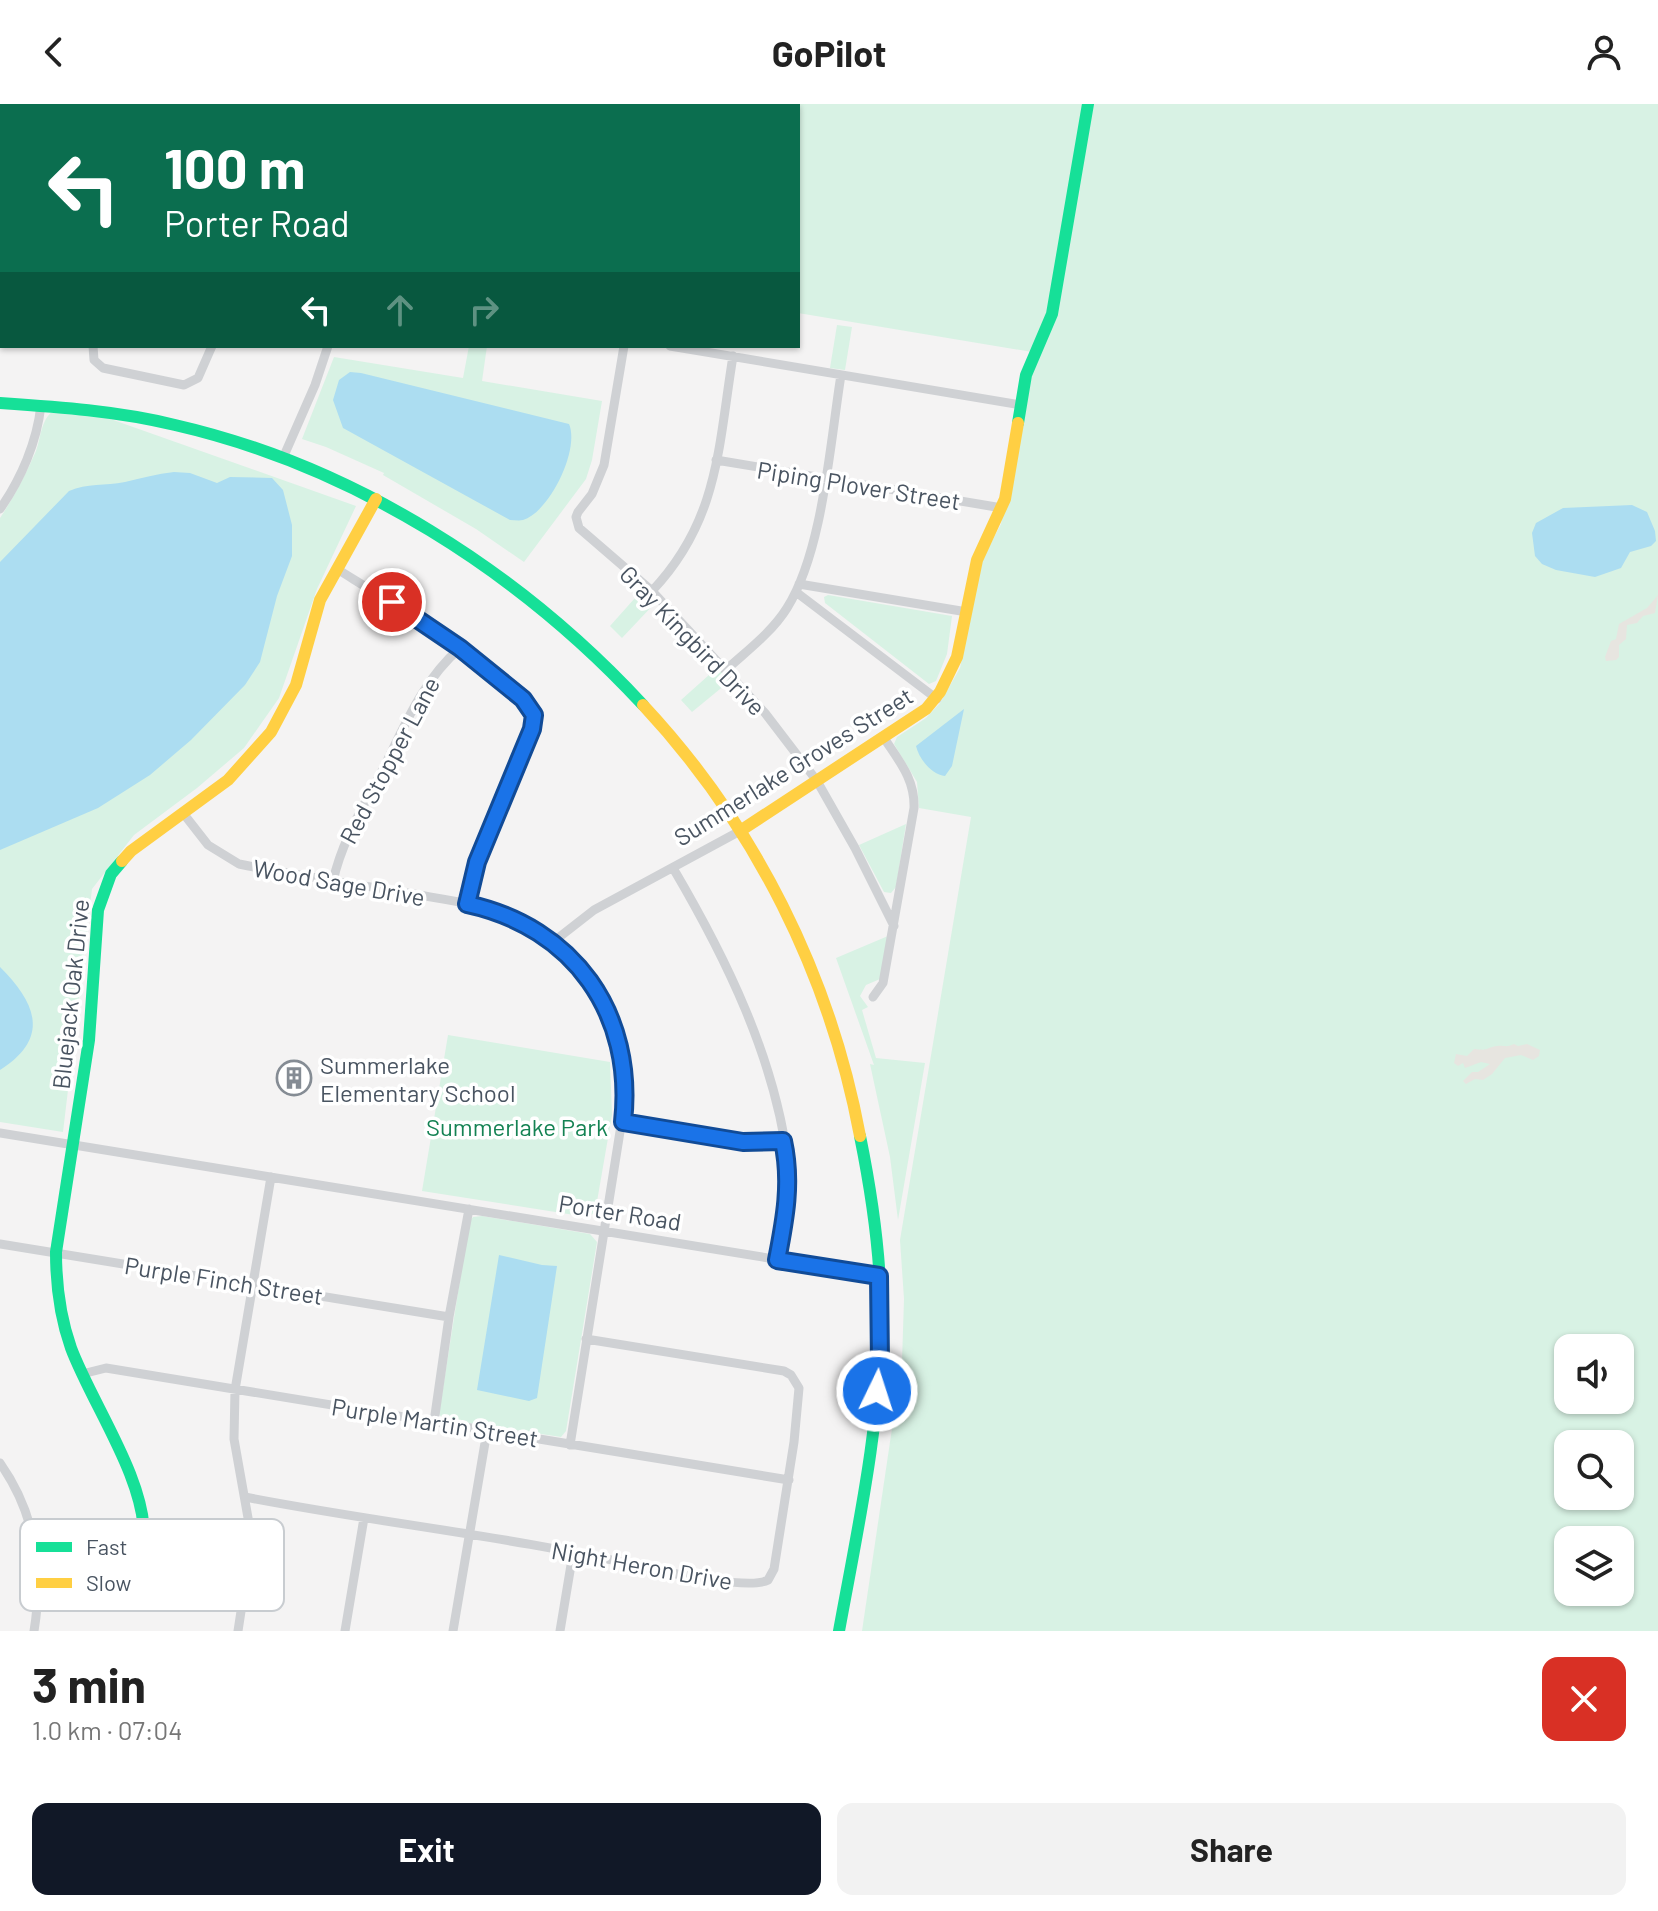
<!DOCTYPE html>
<html lang="en">
<head>
<meta charset="utf-8">
<style>
  :root { --surface:#fff; --page:#f2f2f2; --text:#222; --muted:#767676; --accent:#111827 }
  body { margin:0; font-family:Barlow,sans-serif; background:var(--page); color:var(--text); height:100vh; display:flex; flex-direction:column; font-size:30px; white-space:nowrap }
  * { box-sizing:border-box; margin:0 }
  p { font-size:26px; color:var(--muted) }
  .icon { flex:none; width:44px; height:44px; fill:none; stroke:currentColor; stroke-width:2; stroke-linecap:round; stroke-linejoin:round }
  .map { position:relative; height:1527px; overflow:hidden }
  .side { display:flex; flex-direction:column; background:var(--surface); flex:1 }
  .side>* { flex:none }
  .banner { position:absolute; left:0px; top:0px; width:800px; height:244px; box-shadow:0 2px 6px #0004; background:#0b6e4f; color:#fff; overflow:hidden }
  .buttons { position:absolute; left:1554px; top:1230px; display:grid; gap:16px }
  .buttons a { display:grid; place-items:center; width:80px; height:80px; border-radius:16px; background:var(--surface); box-shadow:0 2px 6px #0004; font-size:40px }
  .pin { position:absolute; display:grid; place-items:center; width:68px; height:68px; color:#fff; margin:-34px; border:4px solid #fff; border-radius:50%; box-shadow:0 2px 8px #0007 }
  .me { position:absolute; width:88px; margin:-44px; rotate:4deg; stroke-linejoin:round; filter:drop-shadow(0 0 6px #0008) }
  .turn { display:flex; align-items:center; gap:28px; height:168px; padding:0 32px; font-size:36px }
  .turn .icon { width:104px; height:104px; stroke-width:2.5 }
  .turn b { display:block; font-size:56px; line-height:68px }
  .lanes { display:flex; align-items:center; height:76px; padding:0 32px; background:#0003; justify-content:center; gap:40px; direction:ltr }
  .lanes .off { opacity:.35 }
  .round { display:grid; place-items:center; flex:none; width:84px; height:84px; border-radius:16px; background:var(--page) }
  .head { display:flex; align-items:center; justify-content:space-between; height:136px; padding:0 32px }
  h1 { font-size:48px; font-weight:700; line-height:60px }
  .action { display:flex; gap:16px; margin-top:auto; padding:16px 32px }
  .action a { flex:1; height:92px; border-radius:16px; background:var(--accent); color:#fff; font-size:32px; font-weight:700; line-height:92px; text-align:center }
  .action a+a { background:var(--page); color:var(--text) }
  header { display:flex; justify-content:space-between; align-items:center; height:104px; padding:0 32px; background:var(--surface); font-size:36px; font-weight:700 }
  .map>svg:first-child { display:block }
</style>
</head>
<body>
<header><svg class="icon" aria-label="back" viewBox="0 0 24 24"><path d="M15 5l-7 7 7 7"/></svg>GoPilot<svg class="icon" aria-label="person" viewBox="0 0 24 24"><circle cx="12" cy="8" r="4"/><path d="M4 21q1-7 8-7t8 7"/></svg></header>
<div class="map">
<svg width="1658" height="1527" viewBox="0 0 1658 1527">
  <rect width="100%" height="100%" fill="#f4f3f3"/>
  <!-- green -->
  <path fill="#d8f2e4" fill-rule="evenodd" d="M0,0h1658v1527h-796l40,-270 2,-62 -4,-59 71,-423 -52,-9 -2,-26 -23,-38 3,-7 29,-19 14,-15 20,-35 21,-106 20,-38 31,-172 -234,-39v-207h-796l-2,127zM1568,1244h52v52h-52zM1568,1340h52v52h-52zM1568,1436h52v52h-52z
    M837,221l15,2 -7,43 -15,-2z
    M469,242h18l-5,35 120,20 -10,59 -6,19 -62,83 -48,-33 -93,-54 1,-2 -58,-26 -24,-8 32,-82 129,21z
    M53,307l49,5 254,90 -39,83 -38,109 -35,50 -47,40 -63,47 -42,54 -29,243 -63,-10v-604c14,-21 26,-44 36,-67 5,-14 5,-31 17,-40z
    M643,485l13,13 -34,36 -12,-12z
    M828,491l124,21 -5,38 -11,27 -7,3 -104,-81 -1,-6z
    M719,562l12,14 -39,32 -11,-12z
    M906,720l-10,63 -5,6 -7,-1 -25,-47z
    M888,832l-8,43 -14,6 -6,11 8,11 -6,3 14,48 49,5 -27,157 -8,-63 -20,-93 4,1 -38,-107z
    M448,931l162,27 2,53 -17,98 -8,4 -165,-26z
    M482,1112l108,18 7,8 -31,189 -5,6 -118,-18 -4,-5 30,-192 4,-5z"/>
  <!-- sand -->
  <path fill="#e7e5e0" d="M1658,491l-3,18 -12,3 -6,7 -10,2 -1,14 -7,6v12l-3,3 -10,1 -1,-4 6,-16 5,-2 3,-15 28,-16z
    M1514,940l4,2 9,-2 13,6 -1,6 -6,4 -12,-5 -16,3 -13,16 -9,6 -8,-1 -9,5 -3,-3 9,-9h6l12,-8 -9,-2 -16,6 -2,-5 -5,3 -4,-3 2,-9 11,2 7,-7c16,2 10,-1 23,-3 7,-1 9,2 17,-2z"/>
  <!-- water -->
  <path fill="#acddf1" d="M350,268l11,1 208,51c11,25 -19,88 -46,96 -4,1 -9,0 -13,0l-167,-92 -10,-28 6,-20z
    M174,368l16,1 27,10 13,-6 42,1 11,12 9,35v31l-15,40 -17,66 -15,23 -54,55 -41,35 -52,33 -98,42v-288l69,-71c18,-8 36,-5 56,-9 17,-4 32,-8 49,-10z
    M1632,401l15,7 8,19 1,10 -5,5 -21,6 -9,16 -26,9 -39,-7 -14,-6 -7,-8 -3,-23 4,-10 27,-15z
    M964,605l-12,57 -7,10c-13,-1 -26,-17 -29,-30z
    M0,863c37,37 50,71 0,103z
    M499,1151l43,10 15,1 -20,132 -8,3 -52,-11z"/>
  <g fill="none" stroke-linecap="round" stroke-linejoin="round">
    <!-- street -->
    <path stroke="#cfd1d4" stroke-width="9" d="M0,134h2
      M0,175l2,-7
      M93,242l1,14 9,8 81,17 14,-7 14,-32
      M624,242l-20,119 -12,29 -14,18 -2,5 3,11 73,63 113,122 52,68 38,67 39,78
      M670,242l351,59
      M283,354l32,-73 13,-39
      M716,356l286,48
      M0,405c21,-30 37,-67 41,-104
      M337,465c53,33 105,64 153,104 16,13 34,24 44,42l-2,14 -55,133 -10,42
      M799,480l168,28
      M652,487c67,-71 66,-143 81,-235
      M796,488l141,107
      M727,565c21,-19 45,-37 60,-61 36,-57 43,-165 54,-233
      M183,709l25,32 31,19c54,11 109,19 163,28 37,7 77,11 113,25 70,30 105,106 111,177l-56,351
      M673,764c53,90 102,190 115,295 4,32 -5,65 -11,97
      M333,777c9,-40 29,-72 48,-108 23,-45 40,-91 79,-125
      M553,838l41,-32 146,-79
      M873,893l10,-14 31,-175c1,-29 -15,-47 -30,-70
      M623,1018l120,20 40,-1
      M0,1029l879,143
      M0,1140l449,73
      M82,1270l24,-6 683,112
      M434,1318l15,-105 20,-108
      M0,1359c36,51 44,107 34,168
      M245,1393c134,26 270,40 403,71 22,5 103,22 120,12l6,-11 20,-127 5,-54 -8,-13 -7,-4 -198,-32
      M38,1453l207,33
      M238,1527l11,-72 1,-30 -16,-90 1,-49 36,-213
      M345,1527l19,-113
      M453,1527l34,-200
      M560,1527l13,-78"/>
    <!-- fast -->
    <path stroke="#16e098" stroke-width="12" d="M0,299c59,4 118,8 175,22 179,41 345,147 468,280
      M1018,319l8,-48 26,-61 36,-210
      M122,757l-11,13 -13,36 -9,130 -33,212c0,33 4,65 15,96 21,56 74,130 73,189 0,12 -4,24 -6,36
      M839,1527c19,-104 42,-208 42,-314 0,-61 -9,-122 -21,-181"/>
    <!-- slow -->
    <path stroke="#ffcf43" stroke-width="12" d="M643,601c112,120 187,270 217,431
      M740,727l186,-122 14,-17 17,-35 20,-97 28,-61 13,-76
      M122,757l9,-10 97,-71 43,-48 25,-47 24,-85 56,-101"/>
  </g>
  <g fill="none" stroke-linecap="round" stroke-linejoin="round">
    <!-- route casing -->
    <g stroke="#114b97" stroke-width="20">
      <path id="route" d="M392,498l68,46 63,51 11,16 -2,14 -55,133 -10,42c107,23 168,110 156,218l120,20 40,-1c9,41 2,78 -6,119l102,16 1,86 -3,29"/>
    </g>
    <!-- route -->
    <use href="#route" stroke="#1a73e8" stroke-width="14"/>
  </g>
  <!-- icons -->
  <defs>
    <g id="building-ring" transform="scale(1.8)"><circle r="9.5" fill="#fff" stroke="#858c94" stroke-width="1.5"/><path d="M-4-6H4V6H1V3H-1V6H-4ZM-2.5-4.3h1.7v1.8h-1.7ZM.8-4.3h1.7v1.8H.8ZM-2.5-1h1.7V.8h-1.7ZM.8-1h1.7V.8H.8Z" fill="#858c94"/></g>
  </defs>
  <g fill-rule="evenodd">
    <use href="#building-ring" x="294" y="974"/>
  </g>
  <g text-anchor="middle" dominant-baseline="central" stroke-width="7" stroke-linejoin="round" paint-order="stroke">
    <!-- street labels -->
    <g font-size="24" fill="#495461" stroke="#fff">
      <text transform="translate(859 381) rotate(9)">Piping Plover Street</text>
      <text transform="translate(693 536) rotate(46)">Gray Kingbird Drive</text>
      <text transform="translate(389 656) rotate(-62)">Red Stopper Lane</text>
      <text transform="translate(793 662) rotate(-32)">Summerlake Groves Street</text>
      <text transform="translate(339 778) rotate(10)">Wood Sage Drive</text>
      <text transform="translate(70 890) rotate(-84)">Bluejack Oak Drive</text>
      <text transform="translate(620 1108) rotate(9)">Porter Road</text>
      <text transform="translate(224 1176) rotate(9)">Purple Finch Street</text>
      <text transform="translate(435 1318) rotate(9)">Purple Martin Street</text>
      <text transform="translate(642 1461) rotate(10)">Night Heron Drive</text>
    </g>
    <!-- poi labels -->
    <g font-size="24" fill="#495461" stroke="#fff" text-anchor="start">
      <text x="320" y="960">Summerlake<tspan x="320" dy="28">Elementary School</tspan></text>
    </g>
    <!-- park labels -->
    <g font-size="24" fill="#148253" stroke="#fff">
      <text x="517" y="1022">Summerlake Park</text>
    </g>
  </g>
  <!-- legend -->
  <rect x="20" y="1415" width="264" height="92" rx="12" fill="#fff" stroke="#c8ccd0" stroke-width="2"/>
  <rect x="36" y="1438" width="36" height="10" fill="#16e098"/>
  <rect x="36" y="1474" width="36" height="10" fill="#ffcf43"/>
  <g font-size="22" fill="#495461">
    <text x="86" y="1451">Fast</text>
    <text x="86" y="1487">Slow</text>
  </g>
</svg>
<div class="buttons">
<a><svg class="icon" aria-label="sound" viewBox="0 0 24 24"><path d="M4 9h4l5-4v14l-5-4H4zM17 9q2 3 0 6"/></svg></a>
<a><svg class="icon" aria-label="search" viewBox="0 0 24 24"><circle cx="10" cy="10" r="6"/><path d="M15 15l6 6"/></svg></a>
<a><svg class="icon" aria-label="layers" viewBox="0 0 24 24"><path d="M12 4l9 5-9 5-9-5zM3 14l9 5 9-5"/></svg></a>
</div>
<div class="pin" style="left:392px;top:498px;background:#d93025"><svg class="icon" aria-label="arrive" viewBox="0 0 24 24"><path d="M6 21V4h12l-3 4 3 4H6"/></svg></div>
<svg class="me" style="left:877px;top:1287px" viewBox="-20 -20 40 40"><circle r="17" fill="#1a73e8" stroke="#fff" stroke-width="3"/><path d="M0-11L8 9 0 5-8 9z" fill="#fff"/></svg>
<div class="banner">
<div class="turn"><svg class="icon" aria-label="left" viewBox="0 0 24 24"><path d="M17 20v-9H6M10 6l-5 5 5 5"/></svg><div><b>100 m</b>Porter Road</div></div>
<div class="lanes"><svg class="icon" aria-label="left" viewBox="0 0 24 24"><path d="M17 20v-9H6M10 6l-5 5 5 5"/></svg><svg class="icon off" aria-label="ahead" viewBox="0 0 24 24"><path d="M12 20V5M6 11l6-6 6 6"/></svg><svg class="icon off" aria-label="right" viewBox="0 0 24 24"><path d="M7 20v-9h11M14 6l5 5-5 5"/></svg></div>
</div>
</div>
<section class="side">
<div class="head"><div><h1>3 min</h1><p>1.0 km · 07:04</p></div><a class="round" style="background:#d93025;color:#fff"><svg class="icon" aria-label="close" viewBox="0 0 24 24"><path d="M6 6l12 12M18 6L6 18"/></svg></a></div>
<div class="action"><a>Exit</a><a>Share</a></div>
</section>
</body>
</html>
